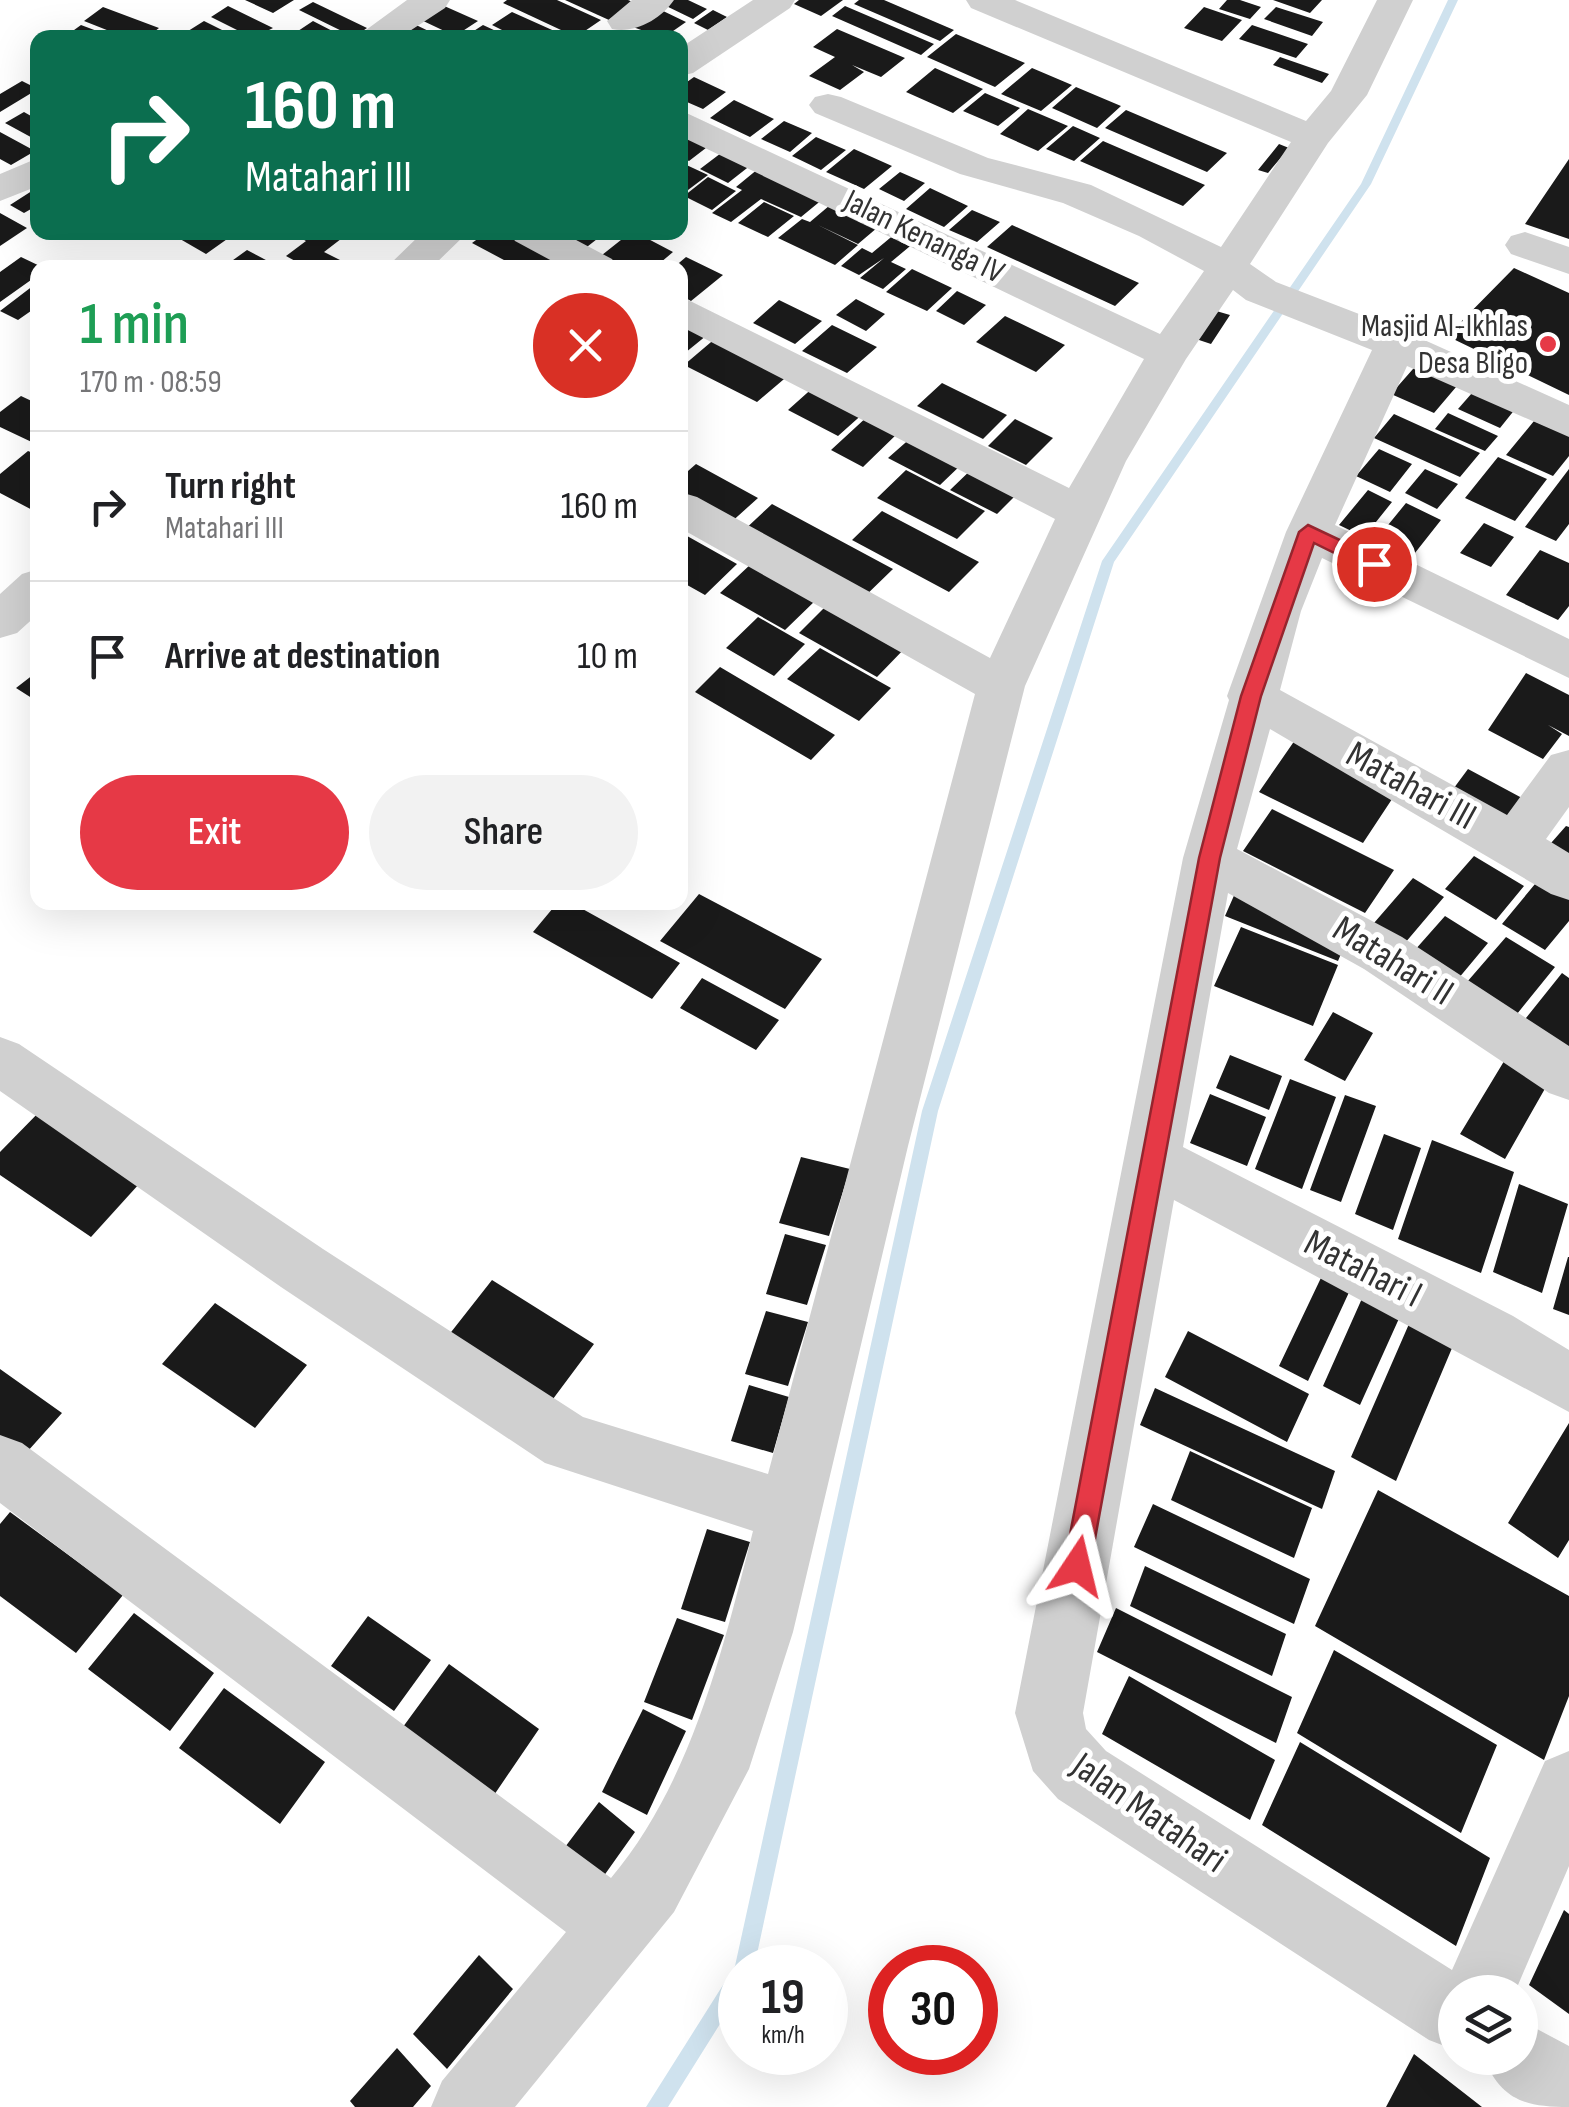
<!DOCTYPE html>
<html lang="en">
<head>
<meta charset="utf-8">
<style>
  :root { --surface:#fff; --page:#f2f2f2; --text:#202124; --muted:#757577; --line:#e0e0e0; --accent:#e63946 }
  body { margin:0; font-family:"Sofia Sans Condensed",sans-serif; background:var(--page); color:var(--text); height:100vh; display:flex; flex-direction:column; font-size:38px; white-space:nowrap }
  * { box-sizing:border-box; margin:0 }
  p { font-size:32px; color:var(--muted) }
  .icon { flex:none; width:55px; height:55px; fill:none; stroke:currentColor; stroke-width:2; stroke-linecap:round; stroke-linejoin:round }
  .map { position:relative; flex:1; overflow:hidden }
  .details { position:absolute; left:30px; top:260px; width:658px; height:650px; display:flex; flex-direction:column; background:var(--surface); border-radius:20px; box-shadow:0 10px 40px #0002 }
  .details>* { flex:none }
  .banner { position:absolute; left:30px; top:30px; width:658px; height:210px; border-radius:20px; box-shadow:0 10px 40px #0002; background:#0b6e4f; color:#fff; overflow:hidden }
  .controls { position:absolute; left:1438px; top:1975px; display:grid; gap:20px }
  .controls a { display:grid; place-items:center; width:100px; height:100px; border-radius:50%; background:var(--surface); box-shadow:0 10px 40px #0002; font-size:50px }
  .speed { position:absolute; left:718px; top:1945px; display:flex; gap:20px; font-size:50px; font-weight:700; text-align:center }
  .speed>* { display:grid; place-content:center; width:130px; height:130px; border-radius:50%; background:var(--surface); box-shadow:0 10px 40px #0002; line-height:1 }
  .speed small { font-size:25px; font-weight:400 }
  .speed .limit { border:15px solid #d22; background:#fff; color:#111 }
  .pin { position:absolute; display:grid; place-items:center; width:85px; height:85px; color:#fff; margin:-42px; border:5px solid #fff; border-radius:50%; box-shadow:0 2px 10px #0007 }
  .me { position:absolute; width:110px; margin:-55px; rotate:10deg; stroke-linejoin:round; filter:drop-shadow(0 0 8px #0008) }
  .turn { display:flex; align-items:center; gap:35px; height:210px; padding:0 50px; font-size:45px }
  .turn .icon { width:130px; height:130px; stroke-width:2.5 }
  .turn b { display:block; font-size:70px; line-height:85px }
  .round { display:grid; place-items:center; flex:none; width:105px; height:105px; border-radius:52px; background:var(--page) }
  .summary { display:flex; align-items:center; justify-content:space-between; height:170px; padding:0 50px }
  h1 { font-size:60px; font-weight:600; line-height:75px; color:#1e9e55 }
  .button { display:flex; gap:20px; margin-top:auto; padding:20px 50px }
  .button a { flex:1; height:115px; border-radius:60px; background:var(--accent); color:#fff; font-size:40px; font-weight:600; line-height:115px; text-align:center }
  .button a+a { background:var(--page); color:var(--text) }
  ul { padding:0; list-style:none }
  li { display:flex; align-items:center; gap:30px; height:150px; padding:0 50px; border-top:2px solid var(--line) }
  li div { flex:1 }
  li b { display:block; font-size:38px }
  li em { font-style:normal }
  .map>svg:first-child { display:block }
</style>
</head>
<body>
<div class="map">
<svg width="1569" height="2107" viewBox="0 0 1569 2107">
  <rect width="100%" height="100%" fill="#fff"/>
  <g fill="none" stroke-linecap="round" stroke-linejoin="round">
    <!-- stream -->
    <path fill="#cfe2ee" fill-rule="evenodd" d="M1448,0h10l-87,184 -257,378 -176,549 -184,857h-14v24l-72,115h-22l89,-141 187,-855 180,-550 259,-377z"/>
  </g>
  <!-- building -->
  <path fill="#1a1a1a" d="M245,0h49l-21,13z
    M507,0h50l44,20 -25,17 -73,-34z
    M565,0h63l5,2 -24,18z
    M665,0h23l19,9 -14,10 -33,-16z
    M799,0h44l-22,16 -27,-12z
    M859,0h25l70,30 -14,11 -86,-37z
    M1227,0h13l21,7 -11,12 -31,-10z
    M1273,0h49l-12,13z
    M313,2l54,26 -13,9 -55,-27z
    M442,5l36,16 -23,15 -36,-17z
    M228,6l45,22 -20,10 -42,-21z
    M845,6l89,38 -13,11 -89,-39z
    M103,7l56,21 -13,10h-19l-43,-17z
    M1204,7l38,13 -20,21 -38,-13z
    M1276,7l47,15 -11,14 -48,-17z
    M659,9l27,13 -23,16 -30,-11z
    M713,10l14,7 -19,13 -14,-7z
    M512,12l58,26h-52l-26,-13z
    M204,21l34,17h-61z
    M313,21l33,17h-33l-15,-7z
    M412,23l31,15h-53z
    M81,25l32,12v1h-50z
    M483,25l28,13h-48z
    M1252,25l56,19 -12,14 -57,-19z
    M837,29l68,29 -24,19 -29,-12 12,7 -24,18 -31,-14 26,-19 -22,-10z
    M956,34l69,29 -30,24 -68,-30z
    M1280,57l49,17 -7,9 -49,-18z
    M935,68l48,21 -30,24 -47,-21z
    M1032,68l40,17 -31,26 -40,-17z
    M694,77l32,15 -23,17 -23,-10v-12z
    M22,81l16,8 -38,23v-18z
    M1076,87l45,19 -24,22 -45,-20z
    M985,93l35,15 -22,18 -35,-15z
    M734,100l40,19 -24,18 -40,-19z
    M1028,109l40,17 -30,25 -38,-17z
    M1126,110l101,43 -20,19 -102,-44z
    M24,112l14,8v21l-33,-18z
    M784,121l28,12 -22,19 -29,-13z
    M1073,126l27,12 -26,23 -28,-12z
    M680,131l35,10 -26,20 -9,-4z
    M0,132l35,19 -24,14 -11,-6z
    M816,137l30,13 -25,20 -29,-14z
    M1103,141l102,44 -22,21 -103,-45z
    M1279,144l10,4 -21,25 -10,-3z
    M729,147l27,14 -28,22 -28,-14z
    M854,149l38,17 -28,23 -38,-17z
    M1569,159v80l-44,-15z
    M680,162l28,13 -28,21z
    M764,164l65,30 -28,23 -40,-18 -30,23 -19,-9 30,-23 -6,-3z
    M900,172l25,11 -21,18 -25,-12z
    M708,177l28,14 -24,19 -28,-14z
    M38,187v18l-14,8 -14,-8z
    M930,188l38,18 -24,21 -38,-18z
    M836,200l48,22 -26,22 -40,-19 40,20 -23,20 -57,-27 24,-19 8,3z
    M764,202l30,14 -26,21 -30,-14z
    M972,210l28,12 -23,20 -28,-12z
    M0,213l27,15 -27,18z
    M1012,225l127,58 -24,23 -128,-59z
    M902,228l19,9 -30,25 15,7 -23,20 -23,-11 24,-20 -25,17 -18,-9 21,-18 10,5z
    M168,232h52l10,5 -24,17z
    M289,232h61l-26,20 32,16h-48l-22,-12 20,-15z
    M487,232h31l52,36h-51l-47,-25z
    M548,232h58l-23,18z
    M631,232h4l38,20 -19,16h-26l-26,-13z
    M247,250l34,18h-59z
    M21,257l23,11h-6v7l-38,27v-30z
    M686,257l37,18 -32,26 -11,-6v-27h-7z
    M1514,268l55,25v102l-122,-59z
    M912,269l40,19 -25,23 -41,-19z
    M38,282v24l-20,14 -18,-9z
    M957,291l29,14 -22,20 -28,-14z
    M856,299l29,15 -19,17 -30,-16z
    M779,300l43,21 -27,23 -42,-21z
    M1206,308l24,7 -19,29 -24,-8z
    M680,314l32,17 -32,26z
    M1005,316l60,29 -29,27 -60,-30z
    M832,325l45,22 -30,26 -45,-22z
    M717,337l73,37 -33,28 -73,-37z
    M1420,361l42,19 -28,33 -43,-19z
    M942,383l65,32 -24,24 -66,-33z
    M816,385l50,26 -28,25 -50,-26z
    M1479,385l41,18 -20,25 -42,-19z
    M21,396l17,8v41l-38,-18v-15z
    M1448,413l50,23 -13,15 -50,-22z
    M1394,414l86,39 -20,24 -86,-39z
    M869,415l31,16 -37,36 -32,-17z
    M1015,419l38,19 -27,27 -38,-19z
    M1534,421l35,15v20l-16,20 -47,-21z
    M913,436l51,26 -24,23 -52,-27z
    M1379,449l33,15 -22,28 -34,-16z
    M28,451l10,4v58l-38,-20v-19z
    M1498,457l49,22 -32,42 -50,-23z
    M696,464l62,34 -30,27 -48,-26v-21z
    M977,464l46,24 -26,26 -47,-24z
    M1425,469l33,15 -21,25 -32,-16z
    M1569,469v55l-13,17 -31,-14z
    M906,470l79,41 -28,28 -80,-41z
    M1368,490l24,12 -28,35 -25,-12z
    M1406,503l35,17 -30,38 -36,-17z
    M772,504l121,65 -32,31 -120,-67z
    M882,511l97,51 -30,30 -97,-52z
    M1484,523l30,14 -23,30 -31,-14z
    M680,532l57,32 -32,31 -25,-14z
    M1540,550l29,13v43l-11,14 -52,-25z
    M752,563l65,36 -32,31 -65,-37z
    M830,602l78,43 -31,32 -78,-44z
    M758,617l47,27 -31,32 -48,-28z
    M820,648l71,40 -32,33 -72,-42z
    M720,667l115,68 -24,25 -116,-68z
    M38,671v31l-22,-14z
    M1526,673l43,22v41l-21,-11 14,9 -19,25 -55,-29z
    M1295,740l103,50 -35,53 -104,-51z
    M1468,769l54,29 -19,28 -55,-30z
    M1272,809l122,61 -29,43 -122,-62z
    M1566,826l3,1v39l-25,-15z
    M1474,856l50,30 -28,34 -51,-31z
    M1413,878l31,19 -39,46 -31,-20z
    M1540,878l29,17v26l-24,29 -43,-26z
    M1236,891l113,44 -11,26 -113,-45z
    M699,894l123,65 -37,50 -125,-68z
    M558,902h12l110,61 -28,36 -119,-67z
    M1445,916l43,27 -30,36 -44,-28z
    M1241,927l97,38 -25,61 -99,-40z
    M1506,937l49,30 -38,47 -50,-32z
    M1562,973l7,5v74l-47,-29z
    M702,978l77,42 -23,30 -76,-42z
    M1333,1012l40,21 -28,48 -41,-21z
    M1512,1048l43,23 -50,88 -45,-25z
    M1230,1055l52,21 -13,34 -53,-22z
    M1290,1079l46,18 -34,92 -47,-20z
    M1210,1094l56,23 -19,49 -57,-23z
    M1345,1095l31,11 -35,96 -31,-12z
    M45,1106l104,67 -58,64 -91,-62v-23z
    M1384,1134l37,14 -28,82 -38,-16z
    M1432,1140l82,32 -33,101 -83,-34z
    M801,1157l49,12 -21,67 -50,-13z
    M1519,1184l49,20 -26,89 -49,-21z
    M785,1234l41,11 -19,60 -41,-11z
    M1568,1257h1v58l-16,-6z
    M1329,1261l28,14 -49,106 -29,-15z
    M492,1280l102,64 -44,59 -102,-67z
    M1368,1285l38,18 -46,102 -37,-19z
    M1419,1301l44,21 -67,159 -45,-24z
    M215,1303l92,62 -52,63 -93,-64z
    M766,1311l42,11 -20,64 -43,-12z
    M1188,1331l121,63 -22,48 -122,-65z
    M0,1369l62,44 -44,49 -18,-13z
    M749,1385l40,12 -16,56 -42,-12z
    M1155,1388l180,83 -13,38 -182,-84z
    M1569,1423v117l-11,18 -50,-35z
    M1190,1451l122,57 -18,50 -123,-58z
    M1378,1490l191,106v100l-25,64 -229,-134z
    M1153,1504l157,75 -16,45 -160,-77z
    M10,1512l113,83 -47,58 -76,-57v-72z
    M707,1529l43,13 -25,80 -44,-13z
    M1145,1566l141,68 -14,42 -142,-70z
    M1116,1608l176,89 -16,46 -179,-91z
    M134,1613l80,60 -44,58 -82,-62z
    M368,1616l63,44 -37,51 -63,-45z
    M677,1618l47,17 -32,85 -48,-18z
    M1334,1650l163,95 -36,88 -164,-100z
    M449,1664l90,65 -47,69 -92,-67z
    M1129,1676l146,84 -25,60 -148,-86z
    M224,1688l101,74 -45,62 -101,-76z
    M643,1709l43,22 -39,84 -45,-23z
    M1300,1742l190,116 -34,88 -194,-121z
    M599,1802l36,30 -44,62 -38,-31z
    M1564,1910l5,4v100l-40,-29z
    M479,1955l34,34 -66,80 -34,-35z
    M397,2048l34,38 -18,21h-58l-5,-6z
    M1414,2054l68,53h-96z"/>
  <g fill="none" stroke-linecap="round" stroke-linejoin="round">
    <!-- minor -->
    <path fill="#d0d0d0" fill-rule="evenodd" d="M407,0h43l-5,8 -46,30h-44z
      M632,0h42c-13,19 -39,34 -62,29l-5,-8z
      M753,0h42l-5,8 -97,65 -13,3v-28z
      M966,0h49l291,121 25,-30 46,-91h36l-46,95 -39,48 -78,121 26,18 135,52 158,71v32l-162,-71 -72,159 234,114v39l-247,-120 -21,53 -21,79 227,125 44,-60 18,-5v57l-23,32 23,14v47l-18,-6 -281,-165 -33,120 165,88 167,109v54l-20,-7 -185,-124 -136,-76 -45,254 330,169 56,34v62l-395,-212 -91,513 3,16 20,22 346,219 93,-209 24,-10v115l-54,126h-60v58l-26,-10 -371,-241 -25,-28 -18,-58 168,-855 46,-158 -2,-4 59,-164 86,-182 -126,-50 -13,-10 -47,69 -60,102 -101,225 -117,460 -115,486 -44,137 -75,143 -159,195h-84l11,-26 124,-149 -566,-429v-68l22,8 589,435c80,-95 112,-228 142,-347l-208,-68 -264,-176 -281,-196v-54l19,7 304,205 260,168 185,57 207,-780 -295,-166v-36l17,5 293,161 65,-139 -375,-193v-30l389,192 75,-129 -464,-223v-26l480,224 44,-63 -65,-35 -76,-33 -103,-29 -145,-61 -6,-8 6,-8 13,-3 13,3 147,61 103,27 130,62 70,-105 -320,-134z
      M38,158v28l-38,15v-27z
      M423,232h45l-37,36h-45z
      M509,232h52l51,27 6,9h-53l-50,-27z
      M1525,232l44,15v27l-58,-20 -6,-9 6,-9z
      M38,569v45l-21,19 -17,5v-44l22,-20z
      M1520,2020l49,26v61c-44,0 -68,-7 -85,-49h36z"/>
  </g>
  <!-- route -->
  <path fill="#e63946" stroke="#96252e" stroke-width="2.5" d="M1308,525l72,34 3,5 -9,7 -7,-2 -53,-26 -53,153 -41,162 -130,708 -4,9 -9,4 -9,-4 -4,-9 135,-708 42,-162 58,-164z"/>
  <!-- markers -->
  <circle fill="#e63946" stroke="#fff" stroke-width="4" cx="1548" cy="344" r="10"/>
  <g text-anchor="middle" dominant-baseline="central" stroke-width="10" stroke-linejoin="round" paint-order="stroke">
    <!-- far-street labels -->
    <g font-size="32" fill="#333" stroke="#fff">
      <text transform="translate(924 237) rotate(26)">Jalan Kenanga IV</text>
    </g>
    <!-- far-poi labels -->
    <g font-size="32" fill="#333" stroke="#fff" text-anchor="end">
      <text x="1528" y="326">Masjid Al-Ikhlas<tspan x="1528" dy="37">Desa Bligo</tspan></text>
    </g>
    <!-- street labels -->
    <g font-size="38" fill="#333" stroke="#fff">
      <text transform="translate(1411 786) rotate(29)">Matahari III</text>
      <text transform="translate(1393 961) rotate(32)">Matahari II</text>
      <text transform="translate(1363 1269) rotate(27)">Matahari I</text>
      <text transform="translate(1149 1813) rotate(35)">Jalan Matahari</text>
    </g>
  </g>
</svg>
<div class="controls">
<a><svg class="icon" aria-label="layers" viewBox="0 0 24 24"><path d="M12 4l9 5-9 5-9-5zM3 14l9 5 9-5"/></svg></a>
</div>
<div class="speed"><div>19<small>km/h</small></div><div class="limit">30</div></div>
<div class="pin" style="left:1374px;top:564px;background:#d93025"><svg class="icon" aria-label="arrive" viewBox="0 0 24 24"><path d="M6 21V4h12l-3 4 3 4H6"/></svg></div>
<svg class="me" style="left:1077px;top:1566px" viewBox="-20 -20 40 40"><path d="M0-17L14 15 0 8-14 15z" fill="#e63946" stroke="#fff" stroke-width="4"/></svg>
<div class="banner">
<div class="turn"><svg class="icon" aria-label="right" viewBox="0 0 24 24"><path d="M7 20v-9h11M14 6l5 5-5 5"/></svg><div><b>160 m</b>Matahari III</div></div>
</div>
<section class="details">
<div class="summary"><div><h1>1 min</h1><p>170 m · 08:59</p></div><a class="round" style="background:#d93025;color:#fff"><svg class="icon" aria-label="close" viewBox="0 0 24 24"><path d="M6 6l12 12M18 6L6 18"/></svg></a></div>
<ul>
<li><svg class="icon" aria-label="right" viewBox="0 0 24 24"><path d="M7 20v-9h11M14 6l5 5-5 5"/></svg><div><b>Turn right</b><p>Matahari III</p></div><em>160 m</em></li>
<li><svg class="icon" aria-label="arrive" viewBox="0 0 24 24"><path d="M6 21V4h12l-3 4 3 4H6"/></svg><div><b>Arrive at destination</b></div><em>10 m</em></li>
</ul>
<div class="button"><a>Exit</a><a>Share</a></div>
</section>
</div>
</body>
</html>
